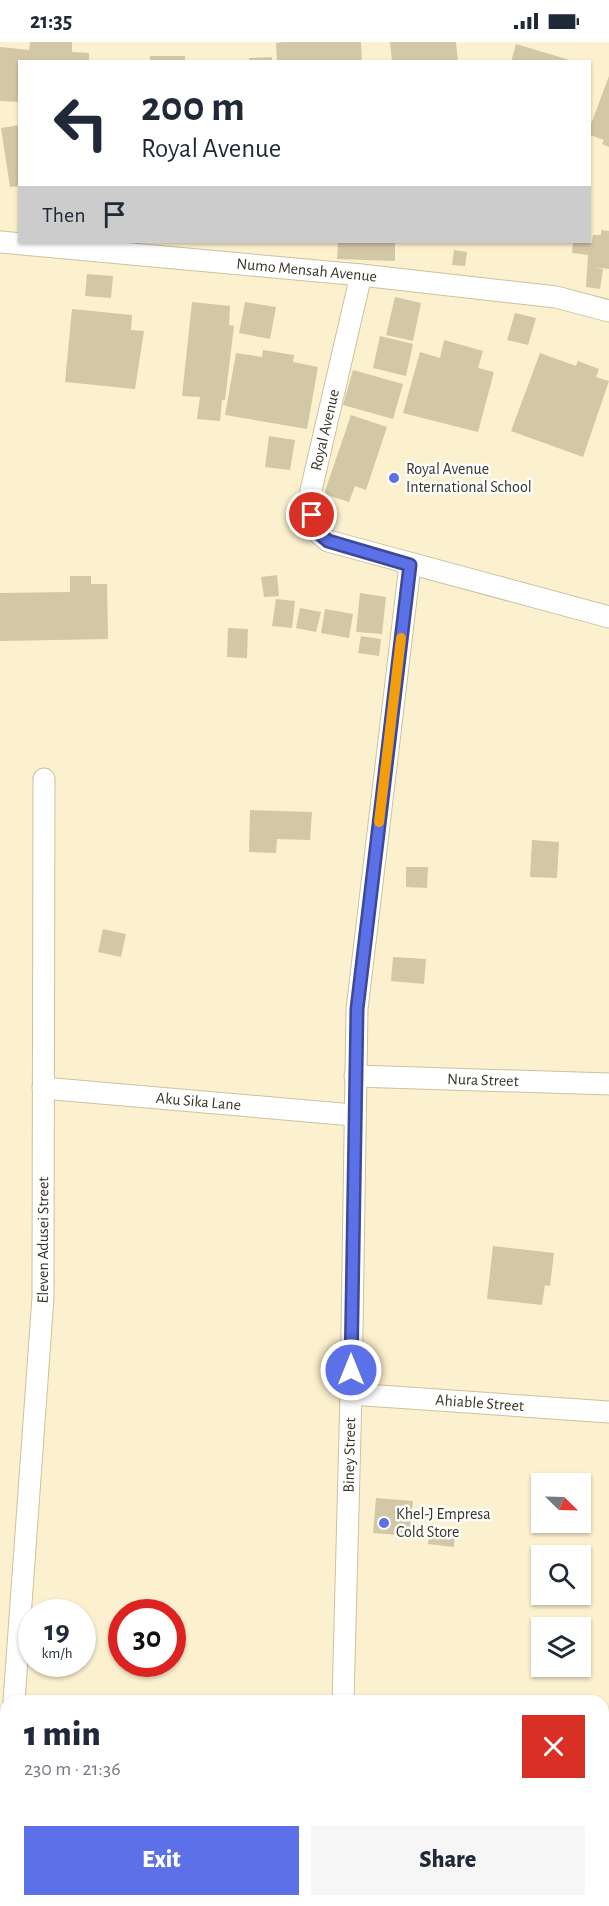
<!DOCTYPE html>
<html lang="en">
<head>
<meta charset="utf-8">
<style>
  :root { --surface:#fff; --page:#f6f6f7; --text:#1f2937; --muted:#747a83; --accent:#5c70e7 }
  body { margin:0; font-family:"Alegreya Sans",sans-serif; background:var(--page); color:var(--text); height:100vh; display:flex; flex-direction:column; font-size:22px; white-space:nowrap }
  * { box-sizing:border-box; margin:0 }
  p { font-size:20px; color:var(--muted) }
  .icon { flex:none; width:33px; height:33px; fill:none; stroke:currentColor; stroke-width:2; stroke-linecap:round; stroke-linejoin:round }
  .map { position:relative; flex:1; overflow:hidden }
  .details { position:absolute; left:0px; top:1653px; width:609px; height:212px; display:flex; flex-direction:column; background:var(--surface); border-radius:18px 18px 0 0; box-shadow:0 2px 4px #0004 }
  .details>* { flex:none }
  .hud { position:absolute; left:18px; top:18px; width:573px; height:183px; border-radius:0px; box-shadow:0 2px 4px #0004; background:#fff; color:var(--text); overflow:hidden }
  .needle { width:39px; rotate:113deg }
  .controls { position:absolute; left:531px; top:1431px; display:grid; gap:12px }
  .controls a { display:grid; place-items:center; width:60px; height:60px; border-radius:0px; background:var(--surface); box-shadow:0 2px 4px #0004; font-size:30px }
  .speed { position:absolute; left:18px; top:1557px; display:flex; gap:12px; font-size:30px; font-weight:700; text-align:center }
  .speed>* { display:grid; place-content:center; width:78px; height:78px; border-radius:50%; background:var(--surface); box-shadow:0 2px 4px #0004; line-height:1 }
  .speed small { font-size:15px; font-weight:400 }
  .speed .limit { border:9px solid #d22; background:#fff; color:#111 }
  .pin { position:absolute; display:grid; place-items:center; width:51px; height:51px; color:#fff; margin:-26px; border:3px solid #fff; border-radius:50%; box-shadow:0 2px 6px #0007 }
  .me { position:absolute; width:66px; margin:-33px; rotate:0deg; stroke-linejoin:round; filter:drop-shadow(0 0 4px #0008) }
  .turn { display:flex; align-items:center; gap:21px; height:126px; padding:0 24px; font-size:27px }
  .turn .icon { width:78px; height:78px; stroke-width:2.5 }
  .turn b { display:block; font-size:42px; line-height:51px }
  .then { display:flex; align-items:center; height:57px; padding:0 24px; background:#0003; gap:12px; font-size:22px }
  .round { display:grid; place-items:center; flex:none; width:63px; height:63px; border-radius:0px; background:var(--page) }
  .overview { display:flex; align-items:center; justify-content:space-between; height:102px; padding:0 24px }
  h1 { font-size:36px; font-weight:800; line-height:45px }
  .primary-button { display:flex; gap:12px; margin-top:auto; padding:12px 24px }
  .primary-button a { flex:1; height:69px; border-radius:0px; background:var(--accent); color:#fff; font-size:24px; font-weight:800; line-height:69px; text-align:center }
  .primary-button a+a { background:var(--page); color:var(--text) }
  .status { display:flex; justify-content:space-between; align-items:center; height:42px; padding:0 30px; background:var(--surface); direction:ltr }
  .status svg { height:16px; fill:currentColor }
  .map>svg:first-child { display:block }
</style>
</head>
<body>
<div class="status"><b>21:35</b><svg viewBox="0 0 49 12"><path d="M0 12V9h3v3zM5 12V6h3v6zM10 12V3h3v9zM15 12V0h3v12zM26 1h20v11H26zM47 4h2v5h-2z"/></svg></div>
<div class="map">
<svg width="609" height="1864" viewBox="0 0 609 1864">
  <rect width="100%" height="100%" fill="#fcf1ce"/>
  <!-- building -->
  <path fill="#d2c8a6" d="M30,0h42v10l17,1v9h-69v40l-20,-1v-54l29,3z
    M283,0h78l1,20h-85l-1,-19z
    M390,0h66l2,20h-66z
    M516,2l57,17v1h-62z
    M150,14h35v6h-35z
    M272,15v5h-23v-4z
    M609,34v71l-7,-3 2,-4 -14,-5v-8z
    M20,83v61l-10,1 -9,-59z
    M601,188l8,1v38l-17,-2 11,2 -3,20 -14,-2 2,-32 -16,-2 1,-11 19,1 1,-8h8z
    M338,200h57v19l-58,-2z
    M454,208l13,2 -2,14 -13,-1z
    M87,232l26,2 -2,22 -26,-2z
    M395,255l26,6 -8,38 -27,-6z
    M192,260l38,4 -1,19 5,1 -9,74h-3l-2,21 -23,-2 3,-22 -18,-1z
    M245,260l31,5 -6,32 -31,-6z
    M72,267l60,6 -1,15 13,1 -9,58 -70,-7z
    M515,271l21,5 -8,27 -21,-5z
    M380,294l33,8 -7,32 -33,-8z
    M444,298l39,11 -5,17 16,4 -16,60 -75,-19 17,-61 20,6z
    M263,308l31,5 -1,7 25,5 -11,62 -82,-14 11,-62 26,4z
    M540,311l36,13 2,-5 21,8 -3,8 13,4 -26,76 -72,-26z
    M353,328l50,14 -10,35 -50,-14z
    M351,373l36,12 -21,63 -11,-4 -6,16 -25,-8z
    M269,394l26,4 -5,30 -25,-3z
    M277,533l2,21 -15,1 -3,-20z
    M70,534h21v8h16l1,55 -108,2v-48l70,-1z
    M360,551l26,4 -4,37 -26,-2z
    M276,557l19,2 -3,27 -20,-2z
    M300,566l21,4 -5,20 -20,-4z
    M325,567l28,5 -4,24 -28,-5z
    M228,586l20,1 -1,29 -20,-1z
    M361,594l20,3 -2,17 -21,-3z
    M250,768l62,2 -2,28 -33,-1 -1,14 -27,-1z
    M532,798l27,2 -2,36 -27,-1z
    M406,825h22l-1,21 -21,-1z
    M103,887l23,5 -5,23 -23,-5z
    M393,915l33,2 -2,25 -33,-3z
    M493,1204l61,7 -4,33 -5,-1 -3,20 -55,-6z
    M376,1456l37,3 -4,35 -36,-3z
    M429,1485l26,2 -1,18 -26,-3z"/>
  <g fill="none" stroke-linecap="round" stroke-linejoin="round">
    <!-- minor casing -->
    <g stroke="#ccc1a0" stroke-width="23">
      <g id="minor">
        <path id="s1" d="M0,200l361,33 195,22 53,14"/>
        <path d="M361,233l-52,224 6,31 13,11 281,76"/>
        <path id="s2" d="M355,1034l254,8"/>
        <path id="s3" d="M43,1046l310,27"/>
        <path id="s4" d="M351,1352l258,18"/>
        <path id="s5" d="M14,1659l29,-404 1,-518"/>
        <path id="s6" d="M343,1659l8,-307 6,-385 53,-444"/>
        <path d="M603,1690h6"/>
        <path d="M0,1849l6,-80"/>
        <path d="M324,1864v-6"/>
      </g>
    </g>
    <!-- minor -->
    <use href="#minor" stroke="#fff" stroke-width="21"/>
  </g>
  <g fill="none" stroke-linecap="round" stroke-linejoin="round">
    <!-- route casing -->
    <g stroke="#3c4996" stroke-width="15">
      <path id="route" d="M312,473l3,15 13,11 82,24 -53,444 -6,361"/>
    </g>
    <!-- route -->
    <use href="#route" stroke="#5c70e7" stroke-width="10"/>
    <!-- slow -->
    <path stroke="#f59e0b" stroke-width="10" d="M379,780l22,-184"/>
  </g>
  <!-- markers -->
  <g fill="#5c70e7" stroke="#fefefe" stroke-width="2">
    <circle cx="394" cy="436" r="6"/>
    <circle cx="384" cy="1481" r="6"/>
  </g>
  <g text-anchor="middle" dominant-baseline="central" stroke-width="5" stroke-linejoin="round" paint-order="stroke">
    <!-- street labels -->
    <g font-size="16" fill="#383426" stroke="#fefefe">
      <text stroke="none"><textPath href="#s1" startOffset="308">Numo Mensah Avenue</textPath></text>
      <text transform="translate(325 388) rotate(-77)">Royal Avenue</text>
      <text stroke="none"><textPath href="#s2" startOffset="128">Nura Street</textPath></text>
      <text stroke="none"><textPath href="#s3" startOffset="156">Aku Sika Lane</textPath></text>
      <text stroke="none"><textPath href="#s5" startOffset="462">Eleven Adusei Street</textPath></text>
      <text stroke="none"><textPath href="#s4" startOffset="129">Ahiable Street</textPath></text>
      <text stroke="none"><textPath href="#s6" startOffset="246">Biney Street</textPath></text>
    </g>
    <!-- poi labels -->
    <g font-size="16" fill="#383426" stroke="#fefefe" text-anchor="start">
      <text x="406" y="427">Royal Avenue<tspan x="406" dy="18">International School</tspan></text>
      <text x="396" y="1472">Khel-J Empresa<tspan x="396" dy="18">Cold Store</tspan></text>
    </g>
  </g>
</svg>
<div class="controls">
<a><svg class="needle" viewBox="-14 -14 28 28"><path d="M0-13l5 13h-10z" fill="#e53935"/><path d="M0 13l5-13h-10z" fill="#747a83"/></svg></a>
<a><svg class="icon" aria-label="search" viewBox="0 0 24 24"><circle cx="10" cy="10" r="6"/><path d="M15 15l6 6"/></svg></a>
<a><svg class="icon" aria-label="layers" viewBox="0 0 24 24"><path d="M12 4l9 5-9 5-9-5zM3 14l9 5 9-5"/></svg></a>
</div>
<div class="speed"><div>19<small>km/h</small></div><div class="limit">30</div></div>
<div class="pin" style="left:312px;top:473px;background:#d93025"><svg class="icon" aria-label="arrive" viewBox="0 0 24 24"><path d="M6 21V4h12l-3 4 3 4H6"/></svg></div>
<svg class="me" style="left:351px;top:1328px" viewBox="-20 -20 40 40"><circle r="17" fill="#5c70e7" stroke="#fff" stroke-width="3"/><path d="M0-11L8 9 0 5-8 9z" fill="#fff"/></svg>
<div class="hud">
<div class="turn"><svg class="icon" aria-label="left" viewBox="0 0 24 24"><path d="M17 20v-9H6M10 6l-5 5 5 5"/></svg><div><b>200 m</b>Royal Avenue</div></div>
<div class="then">Then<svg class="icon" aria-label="arrive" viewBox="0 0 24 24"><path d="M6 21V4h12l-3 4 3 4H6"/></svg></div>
</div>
<section class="details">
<div class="overview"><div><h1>1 min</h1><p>230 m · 21:36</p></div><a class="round" style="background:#d93025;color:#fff"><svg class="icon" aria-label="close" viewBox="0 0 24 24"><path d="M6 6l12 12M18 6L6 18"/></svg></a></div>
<div class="primary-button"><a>Exit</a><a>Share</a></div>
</section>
</div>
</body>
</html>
